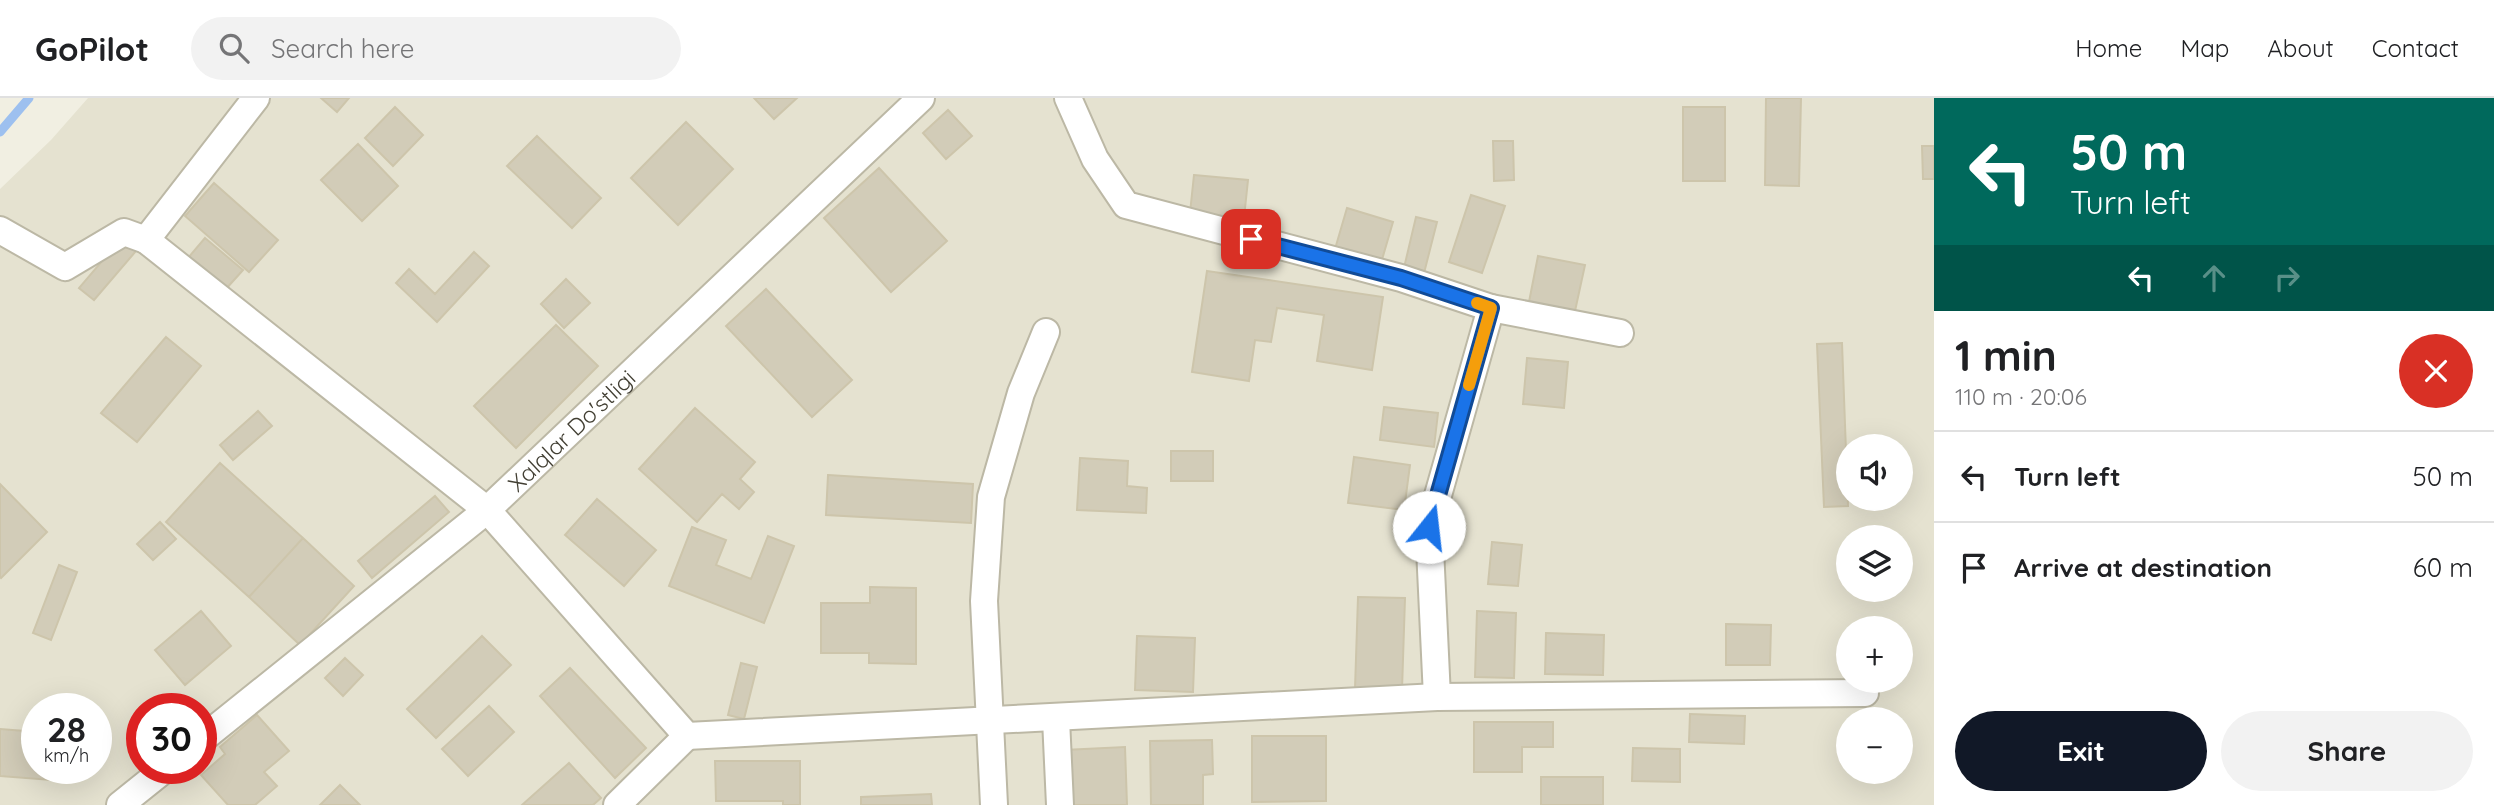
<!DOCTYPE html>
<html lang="en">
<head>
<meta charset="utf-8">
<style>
  :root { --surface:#fff; --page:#f2f2f2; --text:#202124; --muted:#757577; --line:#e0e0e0; --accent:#111827 }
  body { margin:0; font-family:Quicksand,sans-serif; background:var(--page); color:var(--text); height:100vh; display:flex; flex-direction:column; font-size:26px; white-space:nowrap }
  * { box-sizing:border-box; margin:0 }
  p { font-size:23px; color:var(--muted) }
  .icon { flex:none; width:38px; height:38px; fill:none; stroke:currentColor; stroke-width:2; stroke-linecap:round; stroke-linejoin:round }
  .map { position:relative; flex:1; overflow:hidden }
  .drawer { display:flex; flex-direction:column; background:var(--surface); width:560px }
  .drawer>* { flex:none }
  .banner { background:#00695c; color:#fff; overflow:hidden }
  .fabs { position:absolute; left:1836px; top:336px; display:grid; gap:14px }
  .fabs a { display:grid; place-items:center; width:77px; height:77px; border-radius:50%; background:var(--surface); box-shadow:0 7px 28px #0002; font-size:35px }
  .speed { position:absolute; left:21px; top:595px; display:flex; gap:14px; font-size:35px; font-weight:700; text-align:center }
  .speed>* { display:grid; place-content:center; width:91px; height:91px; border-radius:50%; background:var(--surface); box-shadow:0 7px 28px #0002; line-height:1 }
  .speed small { font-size:18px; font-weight:400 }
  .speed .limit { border:10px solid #d22; background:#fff; color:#111 }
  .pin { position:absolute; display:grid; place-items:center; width:60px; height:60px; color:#fff; margin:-30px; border-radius:14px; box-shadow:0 4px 10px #0006 }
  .me { position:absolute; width:77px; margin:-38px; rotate:16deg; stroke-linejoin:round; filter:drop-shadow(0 0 5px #0008) }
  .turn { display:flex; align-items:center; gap:24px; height:147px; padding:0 21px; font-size:32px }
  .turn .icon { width:91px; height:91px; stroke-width:2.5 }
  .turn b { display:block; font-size:49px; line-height:60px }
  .lanes { display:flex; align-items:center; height:66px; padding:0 21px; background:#0003; justify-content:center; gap:35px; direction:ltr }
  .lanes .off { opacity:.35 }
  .round { display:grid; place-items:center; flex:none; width:74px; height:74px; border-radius:37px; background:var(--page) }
  .overview { display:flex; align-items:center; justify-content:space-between; height:119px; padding:0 21px }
  h1 { font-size:42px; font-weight:700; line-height:52px }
  .button { display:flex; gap:14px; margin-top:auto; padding:14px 21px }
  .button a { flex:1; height:80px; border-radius:42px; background:var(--accent); color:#fff; font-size:28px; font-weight:700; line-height:80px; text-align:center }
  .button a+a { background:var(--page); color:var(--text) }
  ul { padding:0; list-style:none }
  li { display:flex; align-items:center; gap:21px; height:91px; padding:0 21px; border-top:2px solid var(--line) }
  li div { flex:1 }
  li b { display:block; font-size:26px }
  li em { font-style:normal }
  header { display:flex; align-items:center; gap:42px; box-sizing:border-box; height:98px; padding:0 35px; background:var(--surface); border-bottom:2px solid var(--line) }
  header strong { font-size:33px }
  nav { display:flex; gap:38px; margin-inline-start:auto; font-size:24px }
  .search { width:490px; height:63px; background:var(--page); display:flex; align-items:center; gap:18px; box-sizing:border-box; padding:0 24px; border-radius:38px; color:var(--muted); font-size:26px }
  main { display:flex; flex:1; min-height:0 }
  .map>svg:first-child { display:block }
</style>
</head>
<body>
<header>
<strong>GoPilot</strong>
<div class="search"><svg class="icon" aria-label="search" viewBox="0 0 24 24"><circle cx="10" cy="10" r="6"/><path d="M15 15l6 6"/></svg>Search here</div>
<nav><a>Home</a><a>Map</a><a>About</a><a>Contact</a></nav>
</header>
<main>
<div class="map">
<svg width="1934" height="707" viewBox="0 0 1934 707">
  <rect width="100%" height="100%" fill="#f1efe2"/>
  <!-- residential -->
  <path fill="#e5e2d0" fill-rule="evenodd" d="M88,0h1846v707h-1934v-616l51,-49zM1848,348h52v53h-52zM1848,439h52v53h-52zM1848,530h52v53h-52zM37,611h59v59h-59zM142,611h59v59h-59zM1848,621h52v53h-52z"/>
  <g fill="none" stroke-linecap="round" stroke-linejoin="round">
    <!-- stream -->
    <path stroke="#9dc0ef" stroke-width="9" d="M0,34l29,-34"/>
  </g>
  <!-- building -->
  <path fill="#d2ccb8" stroke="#cdc5ab" stroke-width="2" d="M321,0h28l-12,14z
    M754,0h43l-23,21z
    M1766,0h35l-2,88 -34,-1z
    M395,9l28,28 -30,31 -28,-28z
    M1683,9h42v74h-42z
    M948,12l24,26 -26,23 -23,-26z
    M686,24l47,47 -55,56 -47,-47z
    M537,38l64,62 -29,30 -65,-62z
    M1493,43h20l1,39 -20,1z
    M358,46l40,42 -36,35 -41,-41z
    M1922,48h12v33h-11z
    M879,70l68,73 -56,51 -67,-74z
    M1194,77l54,5 -4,38 -54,-5z
    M214,85l64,57 -29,32 -64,-56z
    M1471,97l34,11 -23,67 -33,-11z
    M1347,110l46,14 -12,41 -46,-14z
    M1416,119l21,5 -14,55 -20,-5z
    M205,140l38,32 -18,20 -37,-32z
    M121,141l15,12 -42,49 -15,-12z
    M474,154l15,14 -52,56 -41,-39 13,-14 26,25z
    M1538,158l47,9 -10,46 -46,-9z
    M1207,173l176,26 -11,73 -55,-9 7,-46 -47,-7 -6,34 -16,-2 -6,41 -57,-9z
    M566,181l24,24 -26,25 -23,-24z
    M766,191l86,91 -40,37 -86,-91z
    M556,227l42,41 -82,82 -42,-42z
    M166,239l35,29 -64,76 -36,-29z
    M1842,245l6,163 -24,1 -7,-163z
    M1527,260l41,4 -4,46 -41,-4z
    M1384,309l54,6 -4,34 -54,-7z
    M695,310l60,54 -15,17 14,13 -15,17 -17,-15 -25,28 -58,-53z
    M258,313l14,15 -39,34 -13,-15z
    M1171,353h42v30h-42z
    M1354,359l56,8 -6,45 -56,-7z
    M1080,360l48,3 -1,25 20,2 -1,25 -69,-3z
    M220,365l83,75 -54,59 -83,-75z
    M828,377l145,9 -2,39 -145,-8z
    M0,386l47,48 -46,46 -1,-1z
    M435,398l14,16 -77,66 -14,-17z
    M597,401l59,51 -32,36 -59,-51z
    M160,424l16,17 -23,21 -16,-16z
    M692,429l34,13 -10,25 35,14 17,-43 26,10 -30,77 -95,-37z
    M303,440l51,48 -54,59 -51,-48z
    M1492,444l30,3 -4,41 -30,-2z
    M59,467l18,7 -26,68 -18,-7z
    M870,489l46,1v76l-47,-1v-10h-48v-50h49z
    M1358,499l47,1 -3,92 -47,-1z
    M201,513l30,35 -46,39 -30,-35z
    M1477,513l39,2 -2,65 -39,-1z
    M1726,526l45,1 -1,40h-44z
    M1546,535l58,2 -1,40 -58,-1z
    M482,538l29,29 -75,73 -29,-29z
    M1137,538l58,2 -2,54 -58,-2z
    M345,560l18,17 -20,21 -18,-18z
    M741,565l16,4 -13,52 -16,-4z
    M570,570l76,80 -31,30 -75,-82z
    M489,608l25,26 -46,44 -26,-27z
    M1690,616l55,2 -1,28 -55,-2z
    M257,617l32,36 -25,21 13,14 -22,19h-27l-27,-30 24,-21 -5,-7z
    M1474,624h79v25h-31v25h-48z
    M0,631l37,3v36h15l-1,12 -51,-4z
    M1252,638h74v65l-74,1z
    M1212,642l1,34 -10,1v30h-52l-1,-64z
    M1125,649l2,58h-61l-2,-55z
    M1633,650l47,1v33l-48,-1z
    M715,663h85v44h-17v-4h-67z
    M569,665l32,35 -8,7h-71z
    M1541,679h62v28h-62z
    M340,687l20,20h-40z
    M931,696l1,11h-71v-8z"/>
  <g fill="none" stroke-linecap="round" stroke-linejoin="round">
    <!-- minor casing -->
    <g stroke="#bcb8a5" stroke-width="30">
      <g id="minor">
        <path d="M1068,0l27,61 31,46 275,73 90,30 129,25"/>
        <path d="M0,132l65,37 59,-35 22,8 110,-142"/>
        <path d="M146,142l341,270 200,226 750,-39 428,-4"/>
        <path d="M1437,599l-8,-170 62,-219"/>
        <path d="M1056,621l4,86"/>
        <path id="s1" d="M201,642l286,-230 434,-412"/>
        <path d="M120,707l46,-37"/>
        <path d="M617,707l70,-69"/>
        <path d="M994,707l-10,-204 7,-104 30,-104 25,-61"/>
      </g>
    </g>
    <!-- minor -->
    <use href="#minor" stroke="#fff" stroke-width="26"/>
  </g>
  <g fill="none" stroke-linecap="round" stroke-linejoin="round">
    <!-- route casing -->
    <g stroke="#114b97" stroke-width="18">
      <path id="route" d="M1251,141l150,39 90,30 -62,219"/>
    </g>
    <!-- route -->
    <use href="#route" stroke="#1a73e8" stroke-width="12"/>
    <!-- slow -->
    <path stroke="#f59e0b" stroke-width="12" d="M1469,287l22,-77 -14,-5"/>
  </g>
  <g text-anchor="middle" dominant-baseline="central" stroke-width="5" stroke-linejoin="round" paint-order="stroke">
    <!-- street labels -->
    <g font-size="23" fill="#423f33" stroke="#fff">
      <text stroke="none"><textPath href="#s1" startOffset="483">Xalqlar Do'stligi</textPath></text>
    </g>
  </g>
</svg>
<div class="fabs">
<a><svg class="icon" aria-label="sound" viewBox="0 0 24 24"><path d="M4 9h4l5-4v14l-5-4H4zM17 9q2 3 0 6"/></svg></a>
<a><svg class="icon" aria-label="layers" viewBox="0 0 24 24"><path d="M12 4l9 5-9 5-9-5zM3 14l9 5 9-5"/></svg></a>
<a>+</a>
<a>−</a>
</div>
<div class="speed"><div>28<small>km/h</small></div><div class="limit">30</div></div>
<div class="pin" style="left:1251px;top:141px;background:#d93025"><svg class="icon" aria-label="arrive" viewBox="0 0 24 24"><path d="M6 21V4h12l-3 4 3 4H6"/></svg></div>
<svg class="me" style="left:1429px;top:429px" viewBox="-20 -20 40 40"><circle r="19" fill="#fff"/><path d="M0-13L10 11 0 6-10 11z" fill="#1a73e8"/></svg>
</div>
<section class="drawer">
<div class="banner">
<div class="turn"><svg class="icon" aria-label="left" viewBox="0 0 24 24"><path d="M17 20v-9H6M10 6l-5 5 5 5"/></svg><div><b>50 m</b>Turn left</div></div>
<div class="lanes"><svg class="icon" aria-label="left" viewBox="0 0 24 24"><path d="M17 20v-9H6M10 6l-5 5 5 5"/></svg><svg class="icon off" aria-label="ahead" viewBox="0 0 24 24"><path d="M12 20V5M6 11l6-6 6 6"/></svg><svg class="icon off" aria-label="right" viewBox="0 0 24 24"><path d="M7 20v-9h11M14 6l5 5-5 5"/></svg></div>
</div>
<div class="overview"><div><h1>1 min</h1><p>110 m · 20:06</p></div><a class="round" style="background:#d93025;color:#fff"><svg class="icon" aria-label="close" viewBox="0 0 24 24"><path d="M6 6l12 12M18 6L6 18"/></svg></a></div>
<ul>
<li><svg class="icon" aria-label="left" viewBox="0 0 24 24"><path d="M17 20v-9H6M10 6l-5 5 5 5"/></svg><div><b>Turn left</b></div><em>50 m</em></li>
<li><svg class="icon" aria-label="arrive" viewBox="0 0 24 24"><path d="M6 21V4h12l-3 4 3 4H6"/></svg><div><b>Arrive at destination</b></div><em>60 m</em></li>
</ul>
<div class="button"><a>Exit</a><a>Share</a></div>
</section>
</main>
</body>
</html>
